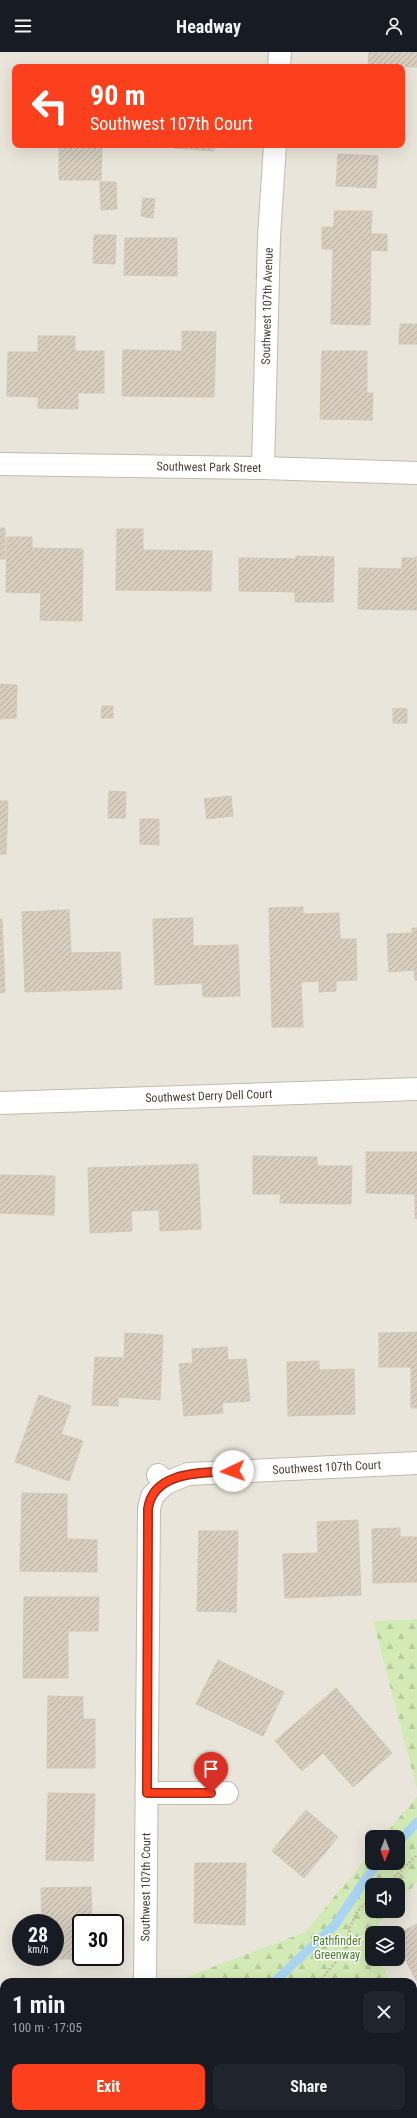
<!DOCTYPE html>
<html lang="en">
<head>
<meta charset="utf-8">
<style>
  :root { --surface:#171b24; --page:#20242c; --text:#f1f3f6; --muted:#9ea1a6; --accent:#fc3f1d }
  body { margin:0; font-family:"Roboto Condensed",sans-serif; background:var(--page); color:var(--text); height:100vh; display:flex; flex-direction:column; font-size:15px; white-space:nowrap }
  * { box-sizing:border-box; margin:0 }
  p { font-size:13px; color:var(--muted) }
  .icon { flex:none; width:22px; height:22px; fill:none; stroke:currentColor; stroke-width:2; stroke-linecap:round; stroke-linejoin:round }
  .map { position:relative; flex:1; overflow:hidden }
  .details { position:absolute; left:0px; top:1926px; width:417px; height:140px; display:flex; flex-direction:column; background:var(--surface); border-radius:12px 12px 0 0; box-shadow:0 4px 16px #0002 }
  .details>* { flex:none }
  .top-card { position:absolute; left:12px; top:12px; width:393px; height:84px; border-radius:8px; box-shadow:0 4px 16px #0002; background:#fc3f1d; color:#fff; overflow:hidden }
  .needle { width:26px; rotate:181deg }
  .fabs { position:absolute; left:365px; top:1778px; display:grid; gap:8px }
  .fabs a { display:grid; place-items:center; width:40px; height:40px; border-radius:8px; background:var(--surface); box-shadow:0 4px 16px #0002; font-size:20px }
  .speed { position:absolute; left:12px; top:1862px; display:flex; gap:8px; font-size:20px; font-weight:700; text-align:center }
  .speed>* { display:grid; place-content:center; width:52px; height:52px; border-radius:50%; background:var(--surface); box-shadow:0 4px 16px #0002; line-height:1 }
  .speed small { font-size:10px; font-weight:400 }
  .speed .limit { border:2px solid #111; border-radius:6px; background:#fff; color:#111 }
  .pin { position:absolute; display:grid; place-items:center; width:34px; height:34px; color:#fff; margin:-41px -17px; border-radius:50% 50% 50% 0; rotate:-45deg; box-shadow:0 0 4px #0007 }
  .pin .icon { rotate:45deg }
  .me { position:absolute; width:44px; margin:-22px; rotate:267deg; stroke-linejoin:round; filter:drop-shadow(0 0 3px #0008) }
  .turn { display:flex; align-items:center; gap:14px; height:84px; padding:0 12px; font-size:18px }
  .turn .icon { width:52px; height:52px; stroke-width:2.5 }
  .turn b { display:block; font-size:28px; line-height:34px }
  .round { display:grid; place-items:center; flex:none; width:42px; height:42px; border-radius:8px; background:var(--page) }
  .headline { display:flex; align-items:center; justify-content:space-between; height:68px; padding:0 12px }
  h1 { font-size:24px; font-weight:700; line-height:30px }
  .primary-button { display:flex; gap:8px; margin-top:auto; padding:8px 12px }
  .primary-button a { flex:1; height:46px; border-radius:8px; background:var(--accent); color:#fff; font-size:16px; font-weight:700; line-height:46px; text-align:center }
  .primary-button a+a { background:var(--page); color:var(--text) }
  header { display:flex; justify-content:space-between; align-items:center; height:52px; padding:0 12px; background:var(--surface); font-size:18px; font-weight:700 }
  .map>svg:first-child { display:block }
</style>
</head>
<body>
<header><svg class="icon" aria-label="menu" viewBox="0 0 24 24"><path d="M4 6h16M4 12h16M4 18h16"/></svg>Headway<svg class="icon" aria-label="person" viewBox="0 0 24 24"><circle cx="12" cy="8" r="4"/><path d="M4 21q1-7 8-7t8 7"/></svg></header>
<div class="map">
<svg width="417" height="2066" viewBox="0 0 417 2066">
  <defs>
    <pattern id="forest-firs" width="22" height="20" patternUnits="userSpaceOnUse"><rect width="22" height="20" fill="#d2eab5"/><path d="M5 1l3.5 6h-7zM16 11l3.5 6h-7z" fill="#b6ca9c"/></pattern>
    <pattern id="building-hatch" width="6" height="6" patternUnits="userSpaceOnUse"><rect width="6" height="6" fill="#d8cfc1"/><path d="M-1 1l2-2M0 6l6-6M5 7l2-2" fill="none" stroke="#b1aa9e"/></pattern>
  </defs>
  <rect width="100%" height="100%" fill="#f6f3ec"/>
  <!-- residential -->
  <path fill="#eae5da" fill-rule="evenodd" d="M0,0h417v1567l-44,2 44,169v6l-34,41h-11v14l-67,81 -132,50h-169v96h-4zM15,15h387v78h-387zM21,1871h34v34h-34zM81,1871h34v34h-34z
    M417,1830v236h-221l8,-4h209v-132h-22l-12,-23h19v-26h-26v11l-4,-8 23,-25h7v-8z"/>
  <!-- forest -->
  <path fill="url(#forest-firs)" d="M417,1567v171l-44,-169z
    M417,1744v86l-19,21v-18h-26v26h19l-23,25 4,8v15h7l12,23h-218l132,-50 67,-81v12h26v-26h-15z
    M0,2026h4v36h115v4h-119z"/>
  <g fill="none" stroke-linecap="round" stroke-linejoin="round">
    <!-- stream -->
    <path stroke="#a9d4f2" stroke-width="9" d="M398,1791l19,-21
      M274,1930l61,-57 32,-48 12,-14
      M88,2066l6,-4"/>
  </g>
  <!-- building -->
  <path fill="url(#building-hatch)" stroke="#d3c7b4" d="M369,0h48v15l-49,-1z
    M59,93h43l-1,35h-42z
    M173,93h41v6l-41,-3z
    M338,102l40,2 -2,32 -40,-2z
    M100,130h16l1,27 -16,1z
    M143,146l12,1 -2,19 -12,-2z
    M334,159h38l-1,23h16v17l-16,-1 -1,75 -39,-1 2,-75h-11v-22h12z
    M94,183h22l-1,29 -22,-1z
    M125,186h52v38l-53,-1z
    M400,272h17v20h-18z
    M182,279l34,1 -2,65 -92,-1 1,-46 59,1z
    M38,284h37v15h29v42h-26v16l-40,-1v-11l-31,-1 1,-44h30z
    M322,299h45v42h6l-1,27 -52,-1z
    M0,476h5v31h-5z
    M117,477h26v21l69,1 -1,40 -95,-1z
    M7,485h25v11l51,1 -1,72 -42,-1 1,-27 -35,-1z
    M296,504l38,1 -1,45h-38v-10l-56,-1v-33l57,1z
    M416,504l1,54 -59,-1 1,-41 43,1v-11h14z
    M0,632l17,1 -1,33 -16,1z
    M102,654h11v12h-12z
    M393,656l14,1v14h-14z
    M109,739l17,1 -1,26h-17z
    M231,744l2,20 -26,3 -3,-20z
    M0,749h8l-2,53h-6z
    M140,767h19v26l-19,-1z
    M303,855v7l36,-1 1,26h16l1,41 -21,1v10l-17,1v-11l-18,1 2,45h-31l-3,-119z
    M69,858l2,43 49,-1 2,37 -97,3 -3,-80z
    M193,866v28l45,-1 2,51 -37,1 -1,-14 -47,2 -2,-66z
    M0,867h2l3,73 -5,1z
    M412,876h5v52h-2l-1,-10 -25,2 -2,-38 25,-1z
    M366,1100h51v67l-2,-1v-24l-49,-1z
    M253,1104l64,1v9h35l-1,38 -71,-1 1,-9h-28z
    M198,1112l3,65 -41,2 -1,-21 -28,1 1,20 -42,2 -2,-65z
    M0,1123l55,1 -1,39 -54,-2z
    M417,1280v76h-6v-41h-32v-34z
    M125,1281l38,2 -3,65 -42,-3v9l-26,-1 3,-48 29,1z
    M227,1295l1,13 18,-1 4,42 -28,2 1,10 -39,3 -5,-52 14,-1 -1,-14z
    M319,1309v9l35,-1 1,45 -67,2 -1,-54z
    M39,1343l32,11 -10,28 22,7 -14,40 -54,-19z
    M22,1441l45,1v45l30,1v32l-77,-1z
    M358,1468l3,75 -76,3 -2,-44 35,-1 -1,-31z
    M400,1476v9h17v45l-44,1 -1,-54z
    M199,1479h39l-2,81 -39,-1z
    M24,1545h75l-1,34h-30v47h-45z
    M218,1608l66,32 -21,44 -67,-32z
    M336,1636l56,65 -39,34 -30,-34 -21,18 -27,-30z
    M48,1644l35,1v22h12v49h-48z
    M48,1741l47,1 -2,67 -47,-1z
    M306,1758l32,27 -34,41 -32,-27z
    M195,1811h51l-1,62 -51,-2z
    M91,1835l1,36h-11v34h11v2h-50v-2h13v-34h-13l-1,-35z
    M417,1872v56h-1l-18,-35v-11z
    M417,2058v8h-12l8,-4z"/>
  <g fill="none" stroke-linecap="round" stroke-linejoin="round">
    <!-- minor casing -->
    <g stroke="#c2bbae" stroke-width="24">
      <g id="minor">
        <path d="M279,15l1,-15"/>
        <path id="s1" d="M0,412l263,4 154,5"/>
        <path id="s2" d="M263,416l6,-231 6,-92"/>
        <path id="s3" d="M0,1051l417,-14"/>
        <path id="s4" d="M158,1423l8,8 22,-9 229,-11"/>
        <path d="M147,1741h80"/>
        <path id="s5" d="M145,1930l4,-473 3,-13 14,-13"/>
        <path d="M413,1999l4,-2"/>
        <path d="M147,2062v4"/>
        <path d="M278,2066l8,-4"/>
      </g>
    </g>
    <!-- path -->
    <path stroke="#c4b79f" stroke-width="2.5" stroke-dasharray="2 2" stroke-linecap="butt" d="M386,1833l31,-30
      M319,1930l27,-32 4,-23 7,-15 15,-15
      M188,2062v4"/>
    <!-- minor -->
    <use href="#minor" stroke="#fff" stroke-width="22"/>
  </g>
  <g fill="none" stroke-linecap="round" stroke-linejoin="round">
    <!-- route casing -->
    <g stroke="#a42913" stroke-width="10">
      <path id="route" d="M211,1741h-64l1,-284c5,-39 56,-36 85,-38"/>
    </g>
    <!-- route -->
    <use href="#route" stroke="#fc3f1d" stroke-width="7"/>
  </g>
  <g text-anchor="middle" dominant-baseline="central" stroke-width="3" stroke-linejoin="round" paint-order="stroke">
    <!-- street labels -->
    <g font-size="12" fill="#4b4439" stroke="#fff">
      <text stroke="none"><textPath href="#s2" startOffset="162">Southwest 107th Avenue</textPath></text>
      <text stroke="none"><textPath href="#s1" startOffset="209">Southwest Park Street</textPath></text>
      <text stroke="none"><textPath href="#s3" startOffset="209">Southwest Derry Dell Court</textPath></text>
      <text stroke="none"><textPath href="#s4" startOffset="174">Southwest 107th Court</textPath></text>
      <text stroke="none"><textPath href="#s5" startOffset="95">Southwest 107th Court</textPath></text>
    </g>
    <!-- park labels -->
    <g font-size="12" fill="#4a7f2a" stroke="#fff">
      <text x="337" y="1889">Pathfinder<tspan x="337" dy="14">Greenway</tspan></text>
    </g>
  </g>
</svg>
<div class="fabs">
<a><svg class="needle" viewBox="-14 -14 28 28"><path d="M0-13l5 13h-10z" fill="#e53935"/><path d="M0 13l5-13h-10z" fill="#9ea1a6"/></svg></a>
<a><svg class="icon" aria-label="sound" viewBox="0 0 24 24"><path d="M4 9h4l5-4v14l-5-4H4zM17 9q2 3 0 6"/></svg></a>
<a><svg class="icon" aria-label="layers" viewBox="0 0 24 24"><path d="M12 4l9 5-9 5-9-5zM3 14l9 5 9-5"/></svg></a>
</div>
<div class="speed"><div>28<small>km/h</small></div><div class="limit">30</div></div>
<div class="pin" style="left:211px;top:1741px;background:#d93025"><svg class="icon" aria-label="arrive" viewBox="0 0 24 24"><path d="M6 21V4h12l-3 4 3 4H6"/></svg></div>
<svg class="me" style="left:233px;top:1419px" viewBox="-20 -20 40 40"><circle r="19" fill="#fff"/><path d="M0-13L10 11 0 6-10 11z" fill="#fc3f1d"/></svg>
<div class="top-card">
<div class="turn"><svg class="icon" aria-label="left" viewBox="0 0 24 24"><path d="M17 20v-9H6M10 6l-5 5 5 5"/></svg><div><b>90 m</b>Southwest 107th Court</div></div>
</div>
<section class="details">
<div class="headline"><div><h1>1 min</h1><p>100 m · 17:05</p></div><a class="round"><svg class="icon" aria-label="close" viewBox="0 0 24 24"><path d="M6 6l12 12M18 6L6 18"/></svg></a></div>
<div class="primary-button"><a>Exit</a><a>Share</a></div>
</section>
</div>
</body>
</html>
